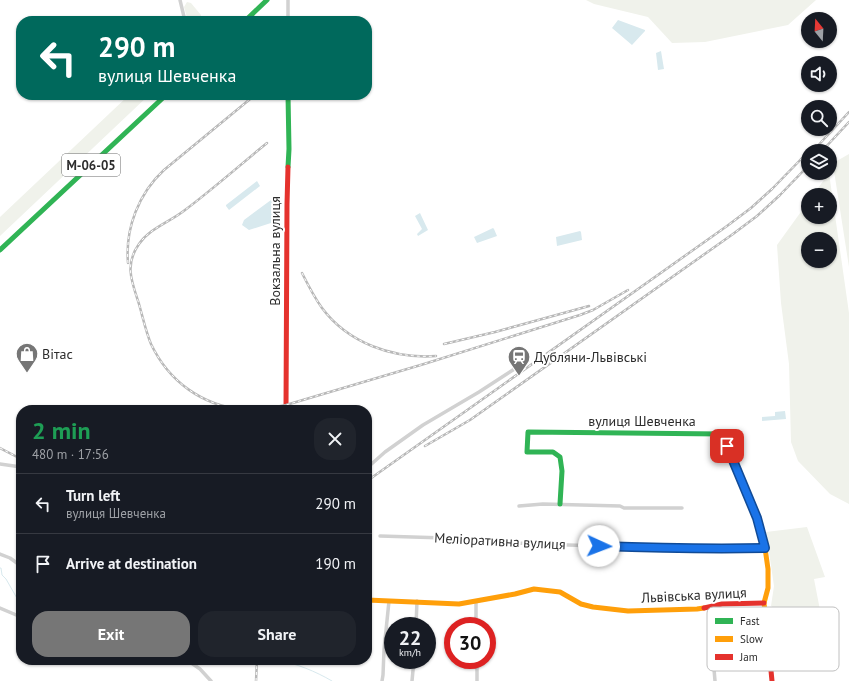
<!DOCTYPE html>
<html lang="en">
<head>
<meta charset="utf-8">
<style>
  :root { --surface:#171b24; --page:#20242c; --text:#f1f3f6; --muted:#9ea1a6; --line:#363941; --accent:#767676 }
  body { margin:0; font-family:"PT Sans",sans-serif; background:var(--page); color:var(--text); height:100vh; display:flex; flex-direction:column; font-size:15px; white-space:nowrap }
  * { box-sizing:border-box; margin:0 }
  p { font-size:13px; color:var(--muted) }
  .icon { flex:none; width:22px; height:22px; fill:none; stroke:currentColor; stroke-width:2; stroke-linecap:round; stroke-linejoin:round }
  .map { position:relative; flex:1; overflow:hidden }
  .side { position:absolute; left:16px; top:405px; width:356px; height:260px; display:flex; flex-direction:column; background:var(--surface); border-radius:16px; box-shadow:0 1px 3px #0004 }
  .side>* { flex:none }
  .guide { position:absolute; left:16px; top:16px; width:356px; height:84px; border-radius:16px; box-shadow:0 1px 3px #0004; background:#00695c; color:#fff; overflow:hidden }
  .needle { width:26px; rotate:342deg }
  .buttons { position:absolute; left:801px; top:12px; display:grid; gap:8px }
  .buttons a { display:grid; place-items:center; width:36px; height:36px; border-radius:50%; background:var(--surface); box-shadow:0 1px 3px #0004; font-size:20px }
  .speed { position:absolute; left:384px; top:617px; display:flex; gap:8px; font-size:20px; font-weight:700; text-align:center }
  .speed>* { display:grid; place-content:center; width:52px; height:52px; border-radius:50%; background:var(--surface); box-shadow:0 1px 3px #0004; line-height:1 }
  .speed small { font-size:10px; font-weight:400 }
  .speed .limit { border:6px solid #d22; background:#fff; color:#111 }
  .pin { position:absolute; display:grid; place-items:center; width:34px; height:34px; color:#fff; margin:-17px; border-radius:8px; box-shadow:0 2px 6px #0006 }
  .me { position:absolute; width:44px; margin:-22px; rotate:92deg; stroke-linejoin:round; filter:drop-shadow(0 0 3px #0008) }
  .turn { display:flex; align-items:center; gap:14px; height:84px; padding:0 16px; font-size:18px }
  .turn .icon { width:52px; height:52px; stroke-width:2.5 }
  .turn b { display:block; font-size:28px; line-height:34px }
  .round { display:grid; place-items:center; flex:none; width:42px; height:42px; border-radius:16px; background:var(--page) }
  .overview { display:flex; align-items:center; justify-content:space-between; height:68px; padding:0 16px }
  h1 { font-size:24px; font-weight:700; line-height:30px; color:#1e9e55 }
  .action { display:flex; gap:8px; margin-top:auto; padding:8px 16px }
  .action a { flex:1; height:46px; border-radius:16px; background:var(--accent); color:#fff; font-size:16px; font-weight:700; line-height:46px; text-align:center }
  .action a+a { background:var(--page); color:var(--text) }
  ul { padding:0; list-style:none }
  li { display:flex; align-items:center; gap:12px; height:60px; padding:0 16px; border-top:1px solid var(--line) }
  li div { flex:1 }
  li b { display:block; font-size:15px }
  li em { font-style:normal }
  .map>svg:first-child { display:block }
</style>
</head>
<body>
<div class="map">
<svg width="849" height="681" viewBox="0 0 849 681">
  <rect width="100%" height="100%" fill="#fff"/>
  <!-- green -->
  <path fill="#f0f2eb" fill-rule="evenodd" d="M586,0h230l-28,25 -83,17 -33,1 -24,-26 -54,-13z
    M187,2l4,1 10,12v2l-1,4h-12l-4,-14z
    M129,95h20l-149,141v-19z
    M849,154v113l-15,-96 1,-9z
    M829,173l20,140v191l-19,-10 -32,-33 -7,-19 -2,-78 -8,-61 -4,-58 31,-43v15h22v-22h-17zM808,239h22v22h-22z
    M807,527l18,50 -11,2 11,57 -19,4 -9,-8 -4,-16h-7l-15,-10 3,-20 -8,-54z"/>
  <!-- water -->
  <path fill="#d8e9ee" d="M618,20l27,10v1l-13,14 -20,-17z
    M661,51l3,18 -6,1 -2,-17z
    M257,181l3,5 -31,24 -3,-4v-1z
    M271,200l2,1 3,3 -1,15 -1,3 -25,8 -7,-5 2,-5z
    M420,213l8,17 -10,6 -1,-2 5,-5 -7,-13z
    M493,228l1,1 3,7 -20,7 -3,-6z
    M580,231l1,1 1,8 -25,6 -1,-9z
    M785,411l1,8 -24,2v-4l13,-1v-4z"/>
  <g fill="none" stroke-linecap="round" stroke-linejoin="round">
    <!-- stream -->
    <path stroke="#d8e9ee" stroke-width="1" d="M0,568h1l1,7 4,4 12,21 3,3
      M278,660c19,4 37,11 54,21"/>
    <!-- street -->
    <path stroke="#d1d1d1" stroke-width="3.5" d="M180,0l5,21
      M288,0v21
      M0,464l21,3
      M367,468l18,-16 38,-27 56,-33 37,-24
      M519,506l24,-2 77,2 4,2h58
      M380,536l97,3 28,2 9,2c84,3 167,7 251,5
      M0,554l10,4 11,8
      M712,606l1,51 2,24
      M0,608l21,9
      M416,626l1,-25
      M476,626v-25
      M187,660l13,9 11,12
      M477,660v21
      M382,681l1,-6 1,-25 5,-49
      M412,681l2,-21"/>
    <!-- fast -->
    <path stroke="#30b455" stroke-width="5" d="M245,21l22,-21
      M288,95l1,54 -1,18
      M0,250l166,-155
      M560,504l2,-33 -2,-14 -7,-5h-26l1,-20 194,2 18,42"/>
    <!-- slow -->
    <path stroke="#ff9f0a" stroke-width="5" d="M740,476l17,42 8,30 3,21v19l-4,15 3,26
      M367,600l92,4 56,-10 19,-5 26,3 21,12 12,3 35,4 69,-2 7,-1"/>
    <!-- jam -->
    <path stroke="#e5322d" stroke-width="5" d="M286,410l1,-206 1,-37
      M704,608l18,-4 42,-1
      M767,629l5,52"/>
    <!-- rail casing -->
    <g stroke="#b8b8b8" stroke-width="2.5">
      <path id="rail" d="M813,151l36,-39
        M822,151l27,-29
        M128,263c-3,-35 11,-70 36,-93l91,-75
        M302,273c6,12 12,24 20,35 26,35 71,51 114,48
        M444,344l51,-12 94,-26
        M243,410c-41,-5 -74,-28 -92,-66 -5,-12 -8,-26 -12,-40 -7,-22 -15,-39 0,-60 11,-16 31,-22 46,-34 28,-21 55,-45 82,-67
        M257,410l8,-1 21,-4 138,-41 156,-49 13,-5 35,-20
        M425,446l45,-26 263,-186 24,-18 23,-21 28,-29
        M0,448l21,11
        M367,481l360,-255 24,-18 21,-19 36,-37
        M256,681l1,-21"/>
    </g>
    <!-- rail -->
    <use href="#rail" stroke="#fff" stroke-width="1" stroke-dasharray="3" stroke-linecap="butt"/>
  </g>
  <g fill="none" stroke-linecap="round" stroke-linejoin="round">
    <!-- route casing -->
    <g stroke="#114b97" stroke-width="10">
      <path id="route" d="M599,546c56,2 111,3 166,2l-8,-30 -30,-72"/>
    </g>
    <!-- route -->
    <use href="#route" stroke="#1a73e8" stroke-width="7"/>
  </g>
  <!-- icons -->
  <defs>
    <g id="shop-pin" transform="scale(1.15)"><path d="M0 17L-7.5 6A9.5 9.5 0 1 1 7.5 6Z" fill="#767676" stroke="#fff"/><path d="M-5-2.5h2.3a2.7 3.5 0 0 1 5.4 0H5L5.5 6h-11ZM-1.5-2.5h3a1.5 2.3 0 0 0-3 0Z" fill="#fff"/></g>
    <g id="station-pin" transform="scale(1.15)"><path d="M0 17L-7.5 6A9.5 9.5 0 1 1 7.5 6Z" fill="#767676" stroke="#fff"/><path d="M-3-6H3Q5-6 5-4V2Q5 4 3 4L4.5 6H3L1.5 4h-3L-3 6H-4.5L-3 4Q-5 4-5 2V-4Q-5-6-3-6ZM-3.5-4v3h7v-3ZM-3.5 1v1.5H-2V1ZM2 1v1.5H3.5V1Z" fill="#fff"/></g>
  </defs>
  <g fill-rule="evenodd">
    <use href="#shop-pin" x="27" y="354"/>
    <use href="#station-pin" x="519" y="357"/>
  </g>
  <g text-anchor="middle" dominant-baseline="central" stroke-width="4" stroke-linejoin="round" paint-order="stroke">
    <!-- shield labels -->
    <rect fill="#fff" stroke="#6b6b6b" stroke-width="1" x="62" y="154" width="58" height="22" rx="3"/>
    <g font-size="13" font-weight="bold" fill="#2c2c2c">
      <text x="91" y="165">М-06-05</text>
    </g>
    <!-- street labels -->
    <g font-size="14" fill="#2c2c2c" stroke="#fff">
      <text transform="translate(275 251) rotate(-90)">Вокзальна вулиця</text>
      <text x="642" y="421">вулиця Шевченка</text>
      <text transform="translate(500 541) rotate(3)">Меліоративна вулиця</text>
      <text transform="translate(694 595) rotate(-3)">Львівська вулиця</text>
    </g>
    <!-- poi labels -->
    <g font-size="14" fill="#2c2c2c" stroke="#fff" text-anchor="start">
      <text x="42" y="354">Вітас</text>
      <text x="534" y="357">Дубляни-Львівські</text>
    </g>
  </g>
  <!-- legend -->
  <rect x="707" y="607" width="132" height="64" rx="6" fill="#fff" stroke="#c0c0c0" stroke-width="1"/>
  <rect x="715" y="618" width="18" height="6" fill="#30b455"/>
  <rect x="715" y="636" width="18" height="6" fill="#ff9f0a"/>
  <rect x="715" y="654" width="18" height="6" fill="#e5322d"/>
  <g font-size="11" fill="#2c2c2c">
    <text x="740" y="625">Fast</text>
    <text x="740" y="643">Slow</text>
    <text x="740" y="661">Jam</text>
  </g>
</svg>
<div class="buttons">
<a><svg class="needle" viewBox="-14 -14 28 28"><path d="M0-13l5 13h-10z" fill="#e53935"/><path d="M0 13l5-13h-10z" fill="#9ea1a6"/></svg></a>
<a><svg class="icon" aria-label="sound" viewBox="0 0 24 24"><path d="M4 9h4l5-4v14l-5-4H4zM17 9q2 3 0 6"/></svg></a>
<a><svg class="icon" aria-label="search" viewBox="0 0 24 24"><circle cx="10" cy="10" r="6"/><path d="M15 15l6 6"/></svg></a>
<a><svg class="icon" aria-label="layers" viewBox="0 0 24 24"><path d="M12 4l9 5-9 5-9-5zM3 14l9 5 9-5"/></svg></a>
<a>+</a>
<a>−</a>
</div>
<div class="speed"><div>22<small>km/h</small></div><div class="limit">30</div></div>
<div class="pin" style="left:727px;top:446px;background:#d93025"><svg class="icon" aria-label="arrive" viewBox="0 0 24 24"><path d="M6 21V4h12l-3 4 3 4H6"/></svg></div>
<svg class="me" style="left:599px;top:546px" viewBox="-20 -20 40 40"><circle r="19" fill="#fff"/><path d="M0-13L10 11 0 6-10 11z" fill="#1a73e8"/></svg>
<div class="guide">
<div class="turn"><svg class="icon" aria-label="left" viewBox="0 0 24 24"><path d="M17 20v-9H6M10 6l-5 5 5 5"/></svg><div><b>290 m</b>вулиця Шевченка</div></div>
</div>
<section class="side">
<div class="overview"><div><h1>2 min</h1><p>480 m · 17:56</p></div><a class="round"><svg class="icon" aria-label="close" viewBox="0 0 24 24"><path d="M6 6l12 12M18 6L6 18"/></svg></a></div>
<ul>
<li><svg class="icon" aria-label="left" viewBox="0 0 24 24"><path d="M17 20v-9H6M10 6l-5 5 5 5"/></svg><div><b>Turn left</b><p>вулиця Шевченка</p></div><em>290 m</em></li>
<li><svg class="icon" aria-label="arrive" viewBox="0 0 24 24"><path d="M6 21V4h12l-3 4 3 4H6"/></svg><div><b>Arrive at destination</b></div><em>190 m</em></li>
</ul>
<div class="action"><a>Exit</a><a>Share</a></div>
</section>
</div>
</body>
</html>
